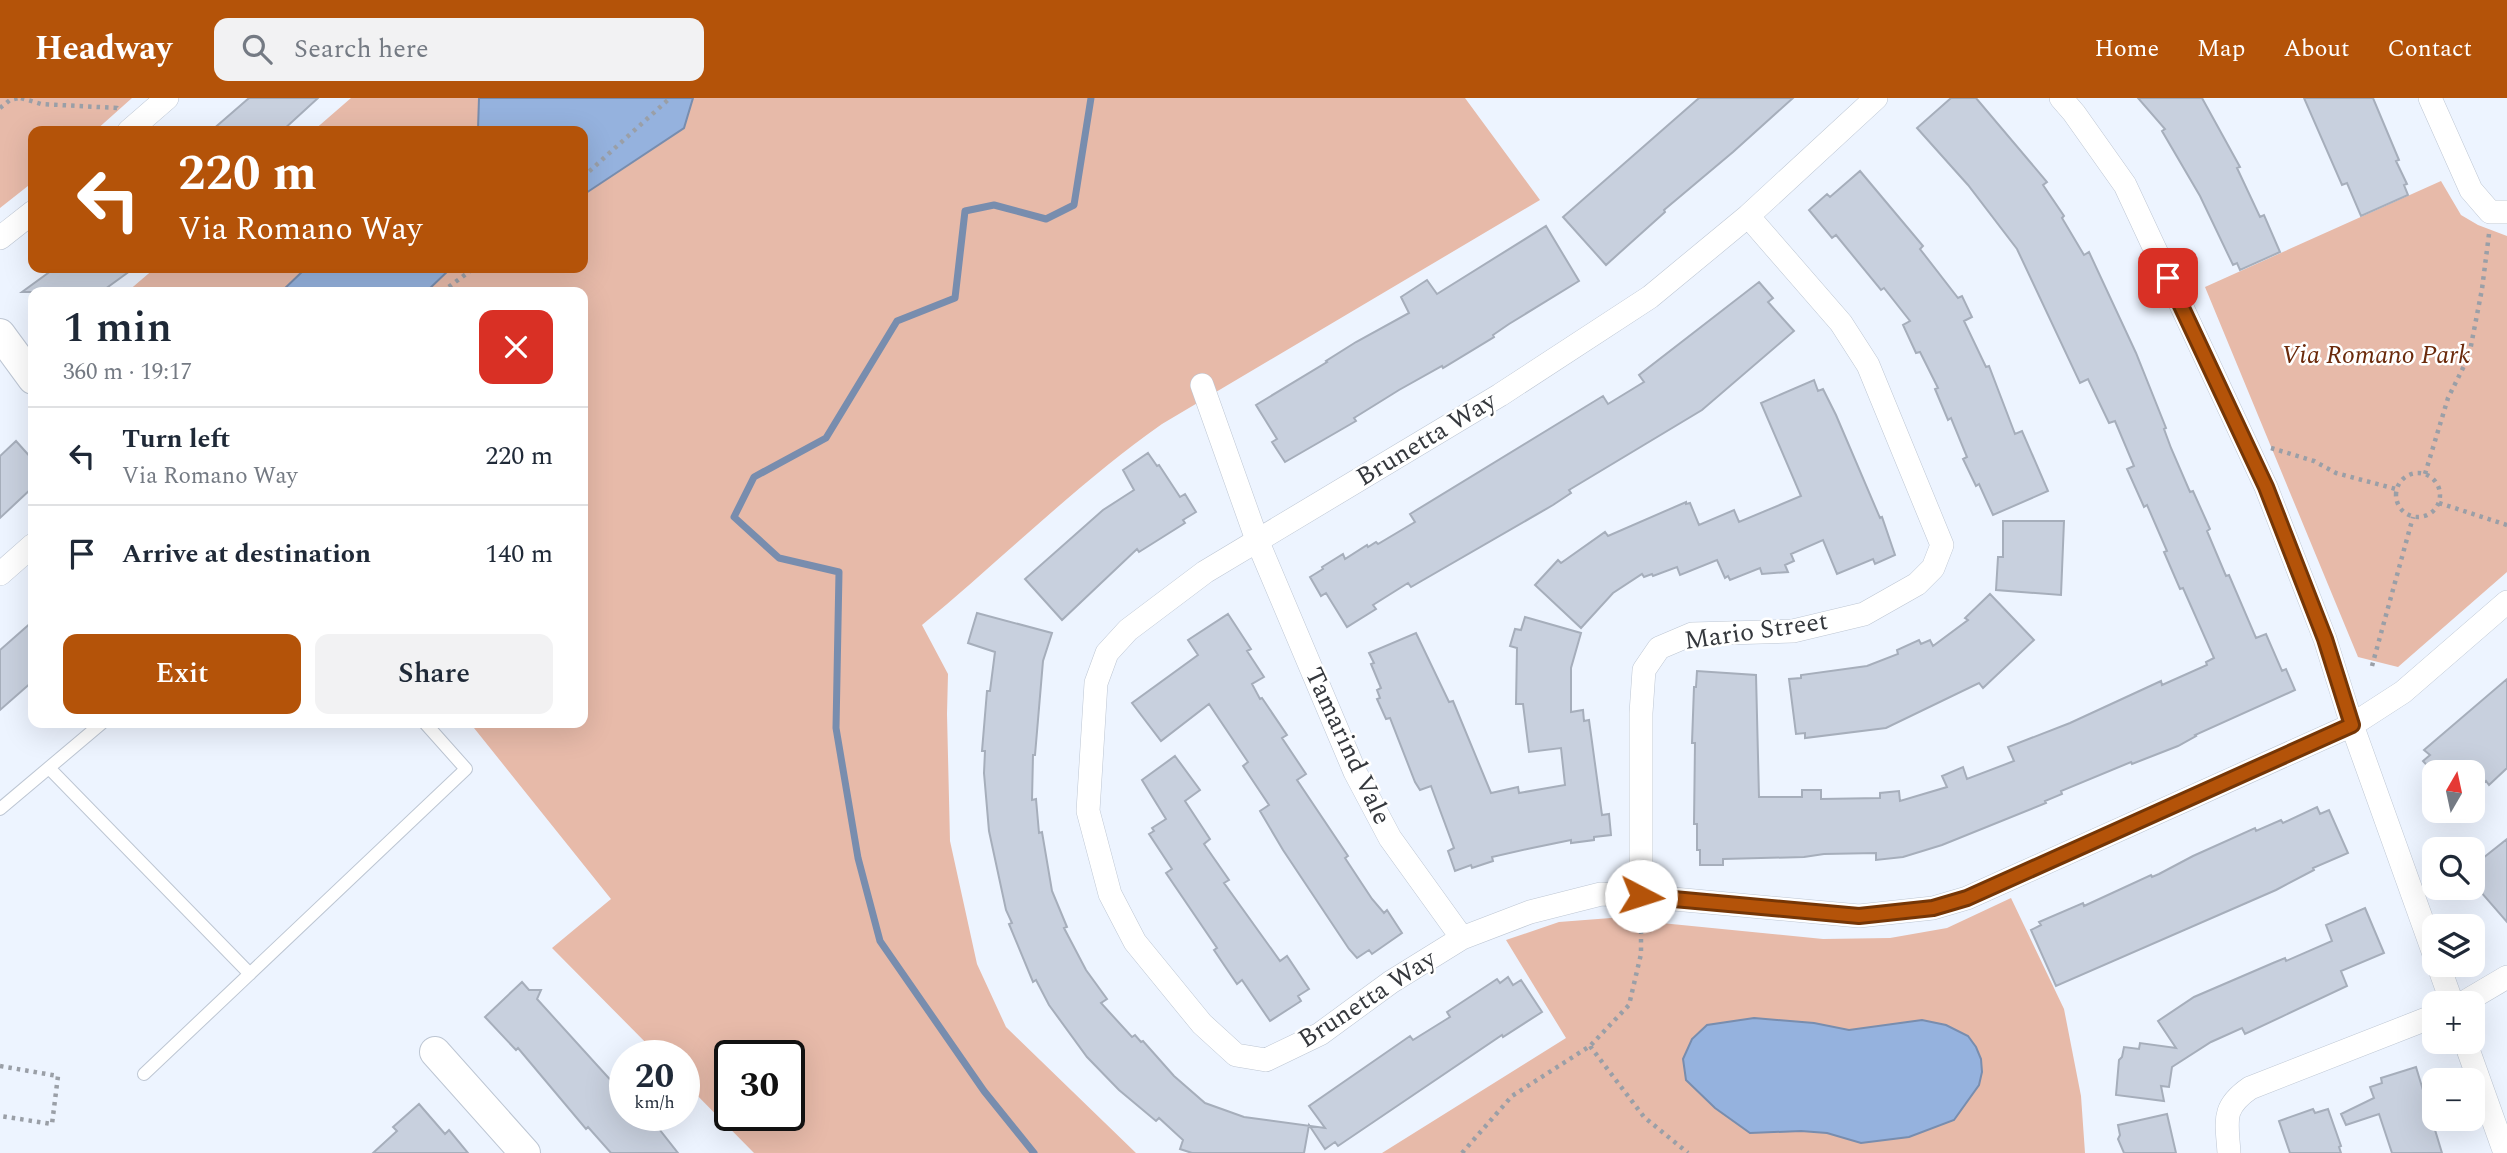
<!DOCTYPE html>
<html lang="en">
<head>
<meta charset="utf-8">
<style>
  :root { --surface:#fff; --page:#f2f2f3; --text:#1f2937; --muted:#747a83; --line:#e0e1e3; --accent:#b45309 }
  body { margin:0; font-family:Spectral,serif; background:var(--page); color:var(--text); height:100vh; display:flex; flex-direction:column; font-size:26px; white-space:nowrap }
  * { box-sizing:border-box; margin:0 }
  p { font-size:23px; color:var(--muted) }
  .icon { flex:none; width:38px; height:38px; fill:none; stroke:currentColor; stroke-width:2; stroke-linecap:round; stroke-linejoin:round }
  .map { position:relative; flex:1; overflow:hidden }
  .drawer { position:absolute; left:28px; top:189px; width:560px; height:441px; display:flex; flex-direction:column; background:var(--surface); border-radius:14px; box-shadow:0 7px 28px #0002 }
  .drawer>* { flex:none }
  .banner { position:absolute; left:28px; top:28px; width:560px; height:147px; border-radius:14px; box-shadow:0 7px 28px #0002; background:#b45309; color:#fff; overflow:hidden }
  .needle { width:46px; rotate:9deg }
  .controls { position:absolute; left:2422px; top:662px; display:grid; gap:14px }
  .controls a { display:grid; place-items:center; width:63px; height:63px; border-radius:14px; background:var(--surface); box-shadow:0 7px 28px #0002; font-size:35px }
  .speed { position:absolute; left:609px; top:942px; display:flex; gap:14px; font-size:35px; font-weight:700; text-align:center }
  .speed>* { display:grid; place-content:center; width:91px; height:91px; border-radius:50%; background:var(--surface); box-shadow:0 7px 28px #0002; line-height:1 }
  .speed small { font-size:18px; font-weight:400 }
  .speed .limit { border:4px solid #111; border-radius:10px; background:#fff; color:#111 }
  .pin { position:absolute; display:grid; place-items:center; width:60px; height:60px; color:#fff; margin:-30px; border-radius:14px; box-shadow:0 4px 10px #0006 }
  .me { position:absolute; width:77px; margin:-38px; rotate:95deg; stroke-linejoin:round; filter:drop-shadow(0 0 5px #0008) }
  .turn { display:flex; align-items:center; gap:24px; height:147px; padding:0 35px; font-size:32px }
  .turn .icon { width:91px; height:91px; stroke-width:2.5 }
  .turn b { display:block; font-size:49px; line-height:60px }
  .round { display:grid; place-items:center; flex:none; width:74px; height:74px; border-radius:14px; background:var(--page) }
  .headline { display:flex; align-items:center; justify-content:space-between; height:119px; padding:0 35px }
  h1 { font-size:42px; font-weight:600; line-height:52px }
  .action { display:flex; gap:14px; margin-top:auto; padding:14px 35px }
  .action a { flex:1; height:80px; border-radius:14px; background:var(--accent); color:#fff; font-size:28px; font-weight:600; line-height:80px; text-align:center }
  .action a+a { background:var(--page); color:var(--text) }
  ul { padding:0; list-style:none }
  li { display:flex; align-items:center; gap:21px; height:98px; padding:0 35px; border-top:2px solid var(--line) }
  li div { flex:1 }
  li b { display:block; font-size:26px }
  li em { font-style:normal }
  header { display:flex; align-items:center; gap:42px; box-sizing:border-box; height:98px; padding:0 35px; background:var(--accent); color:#fff }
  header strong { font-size:33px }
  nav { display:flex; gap:38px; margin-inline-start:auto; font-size:24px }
  .search { width:490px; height:63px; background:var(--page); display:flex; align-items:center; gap:18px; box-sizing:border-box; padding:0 24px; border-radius:14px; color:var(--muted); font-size:26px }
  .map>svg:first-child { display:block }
</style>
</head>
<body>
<header>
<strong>Headway</strong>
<div class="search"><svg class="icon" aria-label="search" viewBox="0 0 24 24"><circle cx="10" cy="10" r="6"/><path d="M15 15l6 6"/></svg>Search here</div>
<nav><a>Home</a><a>Map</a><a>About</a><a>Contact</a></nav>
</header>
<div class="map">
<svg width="2507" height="1055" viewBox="0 0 2507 1055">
  <rect width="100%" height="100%" fill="#edf4ff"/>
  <!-- green -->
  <path fill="#e7baa9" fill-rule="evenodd" d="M0,0h132l-37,33h-62v51l-33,26z
    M351,0h1114l75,102 -378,224c-85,60 -160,135 -240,201l26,49 -1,40 3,127 27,123 29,63 130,126h-382l-70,-71v-27h-26l-106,-107 59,-49 -141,-176h113v-431h-456l28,-24h428v-137h-270zM730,957h59v60h-59z
    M2441,83l20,34 17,10 29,11v336l-109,95 -40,-10 -153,-370z
    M2011,800l53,111 17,87 4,57h-703l184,-115 -60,-98 53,-18 52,-4 212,21 67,-1 57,-10z"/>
  <!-- water -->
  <path fill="#95b2de" stroke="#788dae" stroke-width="2" d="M479,0h214l-9,30 -101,67v-64h-111l6,-2z
    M306,170h145l-25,24h-145z
    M1754,920l60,5 35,7 73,-10 24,5 22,11 8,11 5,12 1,13 -3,13 -25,35 -45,17 -48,6 -34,-10 -26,-2 -51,2 -35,-25 -29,-28 -3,-21 9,-20 15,-14z"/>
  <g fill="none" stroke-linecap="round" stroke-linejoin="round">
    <!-- stream -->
    <path stroke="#788dae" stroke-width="7" d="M1034,1055l-50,-62 -104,-150 -22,-83 -22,-130 3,-156 -60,-14 -45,-41 20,-40 72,-39 71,-117 58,-23 10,-87 29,-6 52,14 28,-14 17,-107"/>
  </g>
  <!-- building -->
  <path fill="#c8d0de" stroke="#a6aebb" stroke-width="2" d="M249,0h69l-36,33h-71z
    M1699,0h94l-60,54 -69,58 1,2 -59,53 -43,-48z
    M1951,0h25l71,84 -4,3 21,31 -2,2 22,37 5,-3 47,101 30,75 -2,1 7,19 19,44 3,-1 17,38 -3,2 19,45 3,-1 27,63 10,-4 16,37 4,-2 9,21 -100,45 1,1 -18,10 -46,18 -1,-2 -70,29 1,3 -17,7 1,2 -104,42 -39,12 -27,3v-7l-52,1 -20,3 -81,2v6h-23v-15h-3v-26h-3l1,-81h-3l2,-56h2l1,-16 59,4 3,122h43v-7h19v9l59,-1v-5l19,-2 1,10 47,-14 -5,-11 21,-9 4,12 47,-18 -6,-14 62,-24 91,-42 1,4 45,-20 -1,-3 8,-4 -31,-70 -3,1 -16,-37 3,-1 -20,-46 -3,2 -17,-38 7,-3 -19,-45 -6,2 -21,-44 -8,4 -63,-134 -49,-64 -51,-57z
    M2138,0h64l38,69 -3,1 23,49 4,-2 16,37 -40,18 -3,-7 -4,2 -33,-69 -38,-65 3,-2z
    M2304,0h69l26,62 -3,1 11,23 -3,1 4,10 -47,21 -14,-33 -5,2z
    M1860,73l63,75 -3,3 38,49 4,-2 10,21 -8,4 22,46 3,-1 26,68 7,-3 26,60 -55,24 -14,-31 -3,2 -13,-27 4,-2 -16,-39 -3,2 -13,-31 3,-1 -18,-36 -4,1 -13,-28 7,-4 -26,-33 -3,2 -45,-55 -4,3 -23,-28 18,-16 3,3z
    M1546,128l33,55 -70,43 -16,11 1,2 -51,31 -1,-2 -43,24 -45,28 2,3 -71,41 -13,-20 5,-3 -21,-34 71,-43 -1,-1 30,-19 53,-29 -8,-16 26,-17 10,14z
    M55,170h79l-33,24h-79z
    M1759,184l14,16 -5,4 26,29 -92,79 -133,80 2,3 -18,12 -142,82 -3,-4 -35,22 3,4 -29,18 -21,-34 -5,3 -11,-19 13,-8 -1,-2 21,-13 2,5 22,-14 1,2 8,-5 2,2 37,-22 -5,-8 193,-118 5,8 36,-22 -5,-7z
    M1814,282l4,11 5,-2 13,26 44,103 2,-1 13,38 -20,9 -2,-5 -36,15 -14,-34 -32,14 3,7 -9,4 3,7 -26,2 -2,-6 -30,12 -2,-4 -3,2 -8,-18 -37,15 -3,-8 -24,9 -1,-2 -8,3 -2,-3 -29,19 -32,35 -46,-43 23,-25 3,3 44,-31 3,4 78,-34v2l4,-1 9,22 35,-15 5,12 62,-26 -40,-93z
    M16,343l17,19v27l-33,31v-62z
    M1148,355l9,13 2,-1 21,32 5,-3 11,18 -13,8 2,3 -46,29 -2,-3 -75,71 -37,-41 78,-69 31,-20 -11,-20z
    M2003,423h61l-3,74 -65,-5 2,-33h5z
    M1990,496l44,46 -51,48 -4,-5 -93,45 -81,10v-5l-9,1 -7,-55 12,-1v-3l66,-9 31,-12 -1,-4 22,-10 2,4 9,-4 3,6 35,-26 -3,-2z
    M977,515l75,20 -9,28 -8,94h-2l-1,45 4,-1 3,34 3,-1 10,59 15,36 -3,1 22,42 21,29 -6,4 31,34 3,-2 6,7 2,-1 31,35 31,27 39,14 81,11 -16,-22 101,-70 3,4 37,-23 -3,-5 50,-33 3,4 8,-6 5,8 8,-5 21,32 -39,25 -1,-2 -164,111 -3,-4 -10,7 -16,-24 -5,28h-112l-12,-4 3,-9 -24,-22 -3,3 -37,-31 -32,-33 -38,-52 -13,-25 -3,2 -24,-58 3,-1 -6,-13 -17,-79 -5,-58 1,-22h-3l5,-60h3l5,-39 -27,-9z
    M1228,516l23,35 -4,2 17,26 -12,7 8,15 2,-1 25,37 -5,3 24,36 -9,6 51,76 -3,2 27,41 12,14 3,-3 15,23 -30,21 -3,-4 -12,8 -8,-9 -66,-99 -23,-39 9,-6 -26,-39 5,-4 -39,-58 -48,37 -29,-38 66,-48 -10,-15z
    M1525,519l56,16 -10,35v44l12,-2 1,11 5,-1 13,95 7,-1 2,21 -17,2v3l-23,3v-3l-39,8 -40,9 1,4 -21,7 -1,-3 -16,6 -7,-20 6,-3 -23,-62 -11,4 -5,-8 -25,-64 -4,1 -9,-20 3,-1 -3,-8 4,-2 -10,-24 3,-1 -5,-10 47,-20 33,69 4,-1 38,92 27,-6 1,6 46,-8 -4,-37 -32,4 -6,-48h-7l1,-56 -7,-2 5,-17 6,1z
    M33,523v60l-33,29v-60z
    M2507,581v89l-18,17 -3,-4 -13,12v-21h-40l-10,-11 7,-6 -6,-5z
    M1175,658l25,34 -15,11 25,38 -6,5 25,36 -5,3 56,78 7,-5 22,33 -11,7 3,5 -31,20 -28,-41 -5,4 -23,-34 3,-2 -51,-75 6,-4 -23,-35 5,-3 -2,-3 14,-9 -24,-39z
    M2317,709l3,7 9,-4 19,43 -35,15 1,2 -38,20 -220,96 -25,-56 10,-5 -2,-3 44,-19 1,3 67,-31 1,2 7,-3 34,-18 62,-28 1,3 25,-11 2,3z
    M2507,741v83l-34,-39v-17z
    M2365,810l19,45 -43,18 6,15 -102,48 -3,-6 -31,14 -39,25 -3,20 -8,-1 3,15 -48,-6 3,-35 3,-3 2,-10 15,2 1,-6 36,5 -18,-27 36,-24 79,-34 12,-5 1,3 46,-20 -6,-16z
    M522,884l7,8h12l-4,9 88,97v19h23l30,38h-67l-23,-26 -2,2 -68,-81 -2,2 -31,-33z
    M2416,969l26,86h-50l-13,-39 -33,11 -5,-11 33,-16 -4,-11 12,-4 -1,-5z
    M419,1006l26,30 4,-4 19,23h-95l24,-22 -4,-4z
    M2313,1011l2,4 13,-4 13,37 -2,1 2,6h-51l-11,-32z
    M2167,1016l9,39h-52l-6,-14 2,-4 -2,-10z"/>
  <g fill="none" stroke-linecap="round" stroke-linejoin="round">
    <!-- service casing -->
    <g stroke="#bdc6d3" stroke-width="14">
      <path id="service" d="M49,670l201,206
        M0,711l102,-86
        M144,976l322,-305 -41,-46"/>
    </g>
    <!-- minor casing -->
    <g stroke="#bdc6d3" stroke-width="24">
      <path id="minor" d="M1876,0l-128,118 -98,81 -150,98 -295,177 -77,58 -21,23 -11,30 -8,128 22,83 25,48 67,82 34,31 30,5 54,-26 71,-52 71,-44 68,-26 71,-18 40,2 218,20 74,-8 34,-10 385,-173 51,-33 104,-90
        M2061,0l13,15 51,72 141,302 59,152 27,86 82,229
        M2430,0l41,92 19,22h17
        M129,33l38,-33
        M0,140l33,-26
        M1202,287l55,155 98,232 35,66 72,100
        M0,476l33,-29
        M1641,798v-183l3,-43 15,-22 33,-14 101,-3 71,-17 53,-30 16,-16 9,-23 -74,-180 -27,-42 -93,-107
        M2438,866l14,39
        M2463,905l44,-26
        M2465,943l40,112
        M2229,1055c-2,-32 -8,-45 21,-65l184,-72"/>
    </g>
    <!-- tertiary casing -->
    <g stroke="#bdc6d3" stroke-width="32">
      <path id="tertiary" d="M0,236l33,45
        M435,954l90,101"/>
    </g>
    <!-- path -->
    <path stroke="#9a9fa7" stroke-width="4.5" stroke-dasharray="3.5 5" stroke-linecap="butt" d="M21,0l20,6 76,4 2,3
      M0,10l10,-8 9,-2
      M583,79l87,-79
      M442,194l32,-24
      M2271,350l43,13 22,12 60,16
      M2396 397a22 22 0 1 1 44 0a22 22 0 1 1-44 0Z
      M2425,376l23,-76 21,-42 13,-67 7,-55
      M2439,405l68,22
      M2372,568l41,-149
      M1590,948l54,71 44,36
      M0,968l58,10 -6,48 -52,-8
      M1462,1055l50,-57 78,-50 39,-41 12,-51v-37"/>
    <!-- service -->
    <use href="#service" stroke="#fff" stroke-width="12"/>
    <!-- minor -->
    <use href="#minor" stroke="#fff" stroke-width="23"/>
    <!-- tertiary -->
    <use href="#tertiary" stroke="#fff" stroke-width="30"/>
  </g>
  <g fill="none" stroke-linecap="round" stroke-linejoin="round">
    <!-- route casing -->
    <g stroke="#753606" stroke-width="18">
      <path id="route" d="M1641,798l218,20 74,-8 34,-10 385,-173 -27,-86 -59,-152 -98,-209"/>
    </g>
    <!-- route -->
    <use href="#route" stroke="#b45309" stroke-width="12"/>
  </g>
  <g text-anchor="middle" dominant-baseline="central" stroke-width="5" stroke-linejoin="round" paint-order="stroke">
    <!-- park labels -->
    <g font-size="26" font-style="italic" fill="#6b2a0b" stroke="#fff">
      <text x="2376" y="257">Via Romano Park</text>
    </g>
    <!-- street labels -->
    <g font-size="26" fill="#35383d" stroke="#fff">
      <text transform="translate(1426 341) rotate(-31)">Brunetta Way</text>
      <text transform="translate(1756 533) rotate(-8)">Mario Street</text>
      <text transform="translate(1348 648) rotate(65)">Tamarind Vale</text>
      <text transform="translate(1367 901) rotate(-33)">Brunetta Way</text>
    </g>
  </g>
</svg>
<div class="controls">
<a><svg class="needle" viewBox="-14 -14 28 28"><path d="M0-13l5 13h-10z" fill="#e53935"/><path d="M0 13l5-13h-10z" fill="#747a83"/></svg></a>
<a><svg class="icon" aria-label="search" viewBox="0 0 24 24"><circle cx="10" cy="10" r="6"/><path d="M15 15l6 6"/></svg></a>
<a><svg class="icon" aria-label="layers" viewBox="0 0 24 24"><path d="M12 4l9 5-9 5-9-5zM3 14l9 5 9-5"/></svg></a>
<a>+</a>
<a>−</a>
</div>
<div class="speed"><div>20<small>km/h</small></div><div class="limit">30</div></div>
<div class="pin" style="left:2168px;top:180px;background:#d93025"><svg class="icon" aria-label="arrive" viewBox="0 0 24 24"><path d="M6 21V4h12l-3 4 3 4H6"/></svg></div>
<svg class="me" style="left:1641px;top:798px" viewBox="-20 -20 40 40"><circle r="19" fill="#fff"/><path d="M0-13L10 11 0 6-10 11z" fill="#b45309"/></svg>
<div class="banner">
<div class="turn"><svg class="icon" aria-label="left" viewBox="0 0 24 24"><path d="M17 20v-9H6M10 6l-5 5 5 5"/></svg><div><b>220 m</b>Via Romano Way</div></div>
</div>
<section class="drawer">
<div class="headline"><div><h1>1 min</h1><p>360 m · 19:17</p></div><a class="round" style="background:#d93025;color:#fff"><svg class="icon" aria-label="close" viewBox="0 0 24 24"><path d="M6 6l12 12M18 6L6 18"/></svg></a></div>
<ul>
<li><svg class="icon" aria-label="left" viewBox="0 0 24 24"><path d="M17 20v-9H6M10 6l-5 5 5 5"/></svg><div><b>Turn left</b><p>Via Romano Way</p></div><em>220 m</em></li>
<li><svg class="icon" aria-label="arrive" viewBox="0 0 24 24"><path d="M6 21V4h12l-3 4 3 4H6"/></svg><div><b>Arrive at destination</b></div><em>140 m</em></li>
</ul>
<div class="action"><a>Exit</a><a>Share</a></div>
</section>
</div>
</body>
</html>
